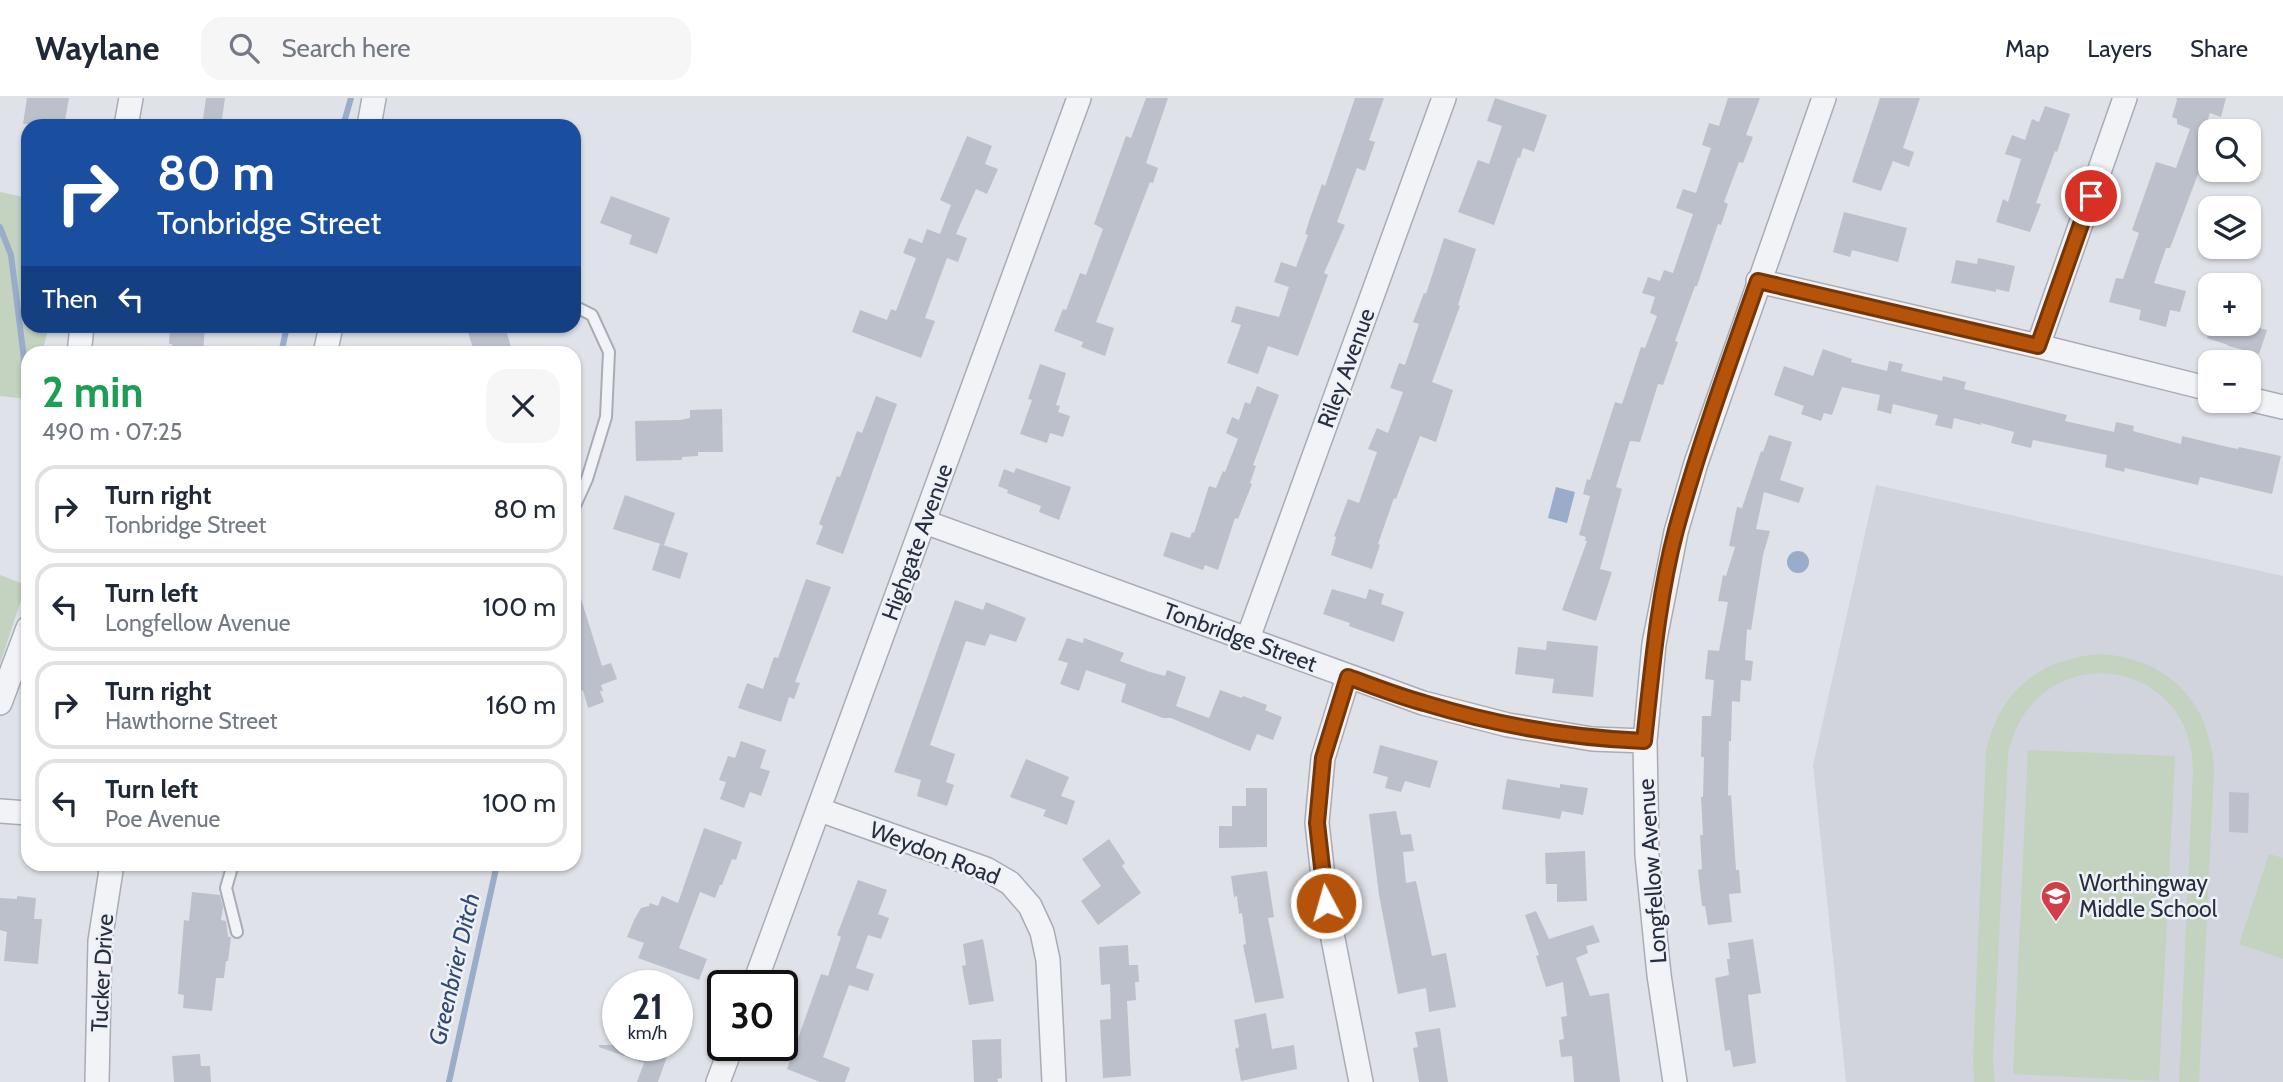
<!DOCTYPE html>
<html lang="en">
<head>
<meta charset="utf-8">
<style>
  :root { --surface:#fff; --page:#f6f6f7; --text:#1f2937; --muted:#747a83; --line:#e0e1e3 }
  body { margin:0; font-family:Cabin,sans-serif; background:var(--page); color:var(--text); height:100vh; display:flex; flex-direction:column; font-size:26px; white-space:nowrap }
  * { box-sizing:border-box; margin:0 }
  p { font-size:23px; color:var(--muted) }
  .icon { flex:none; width:38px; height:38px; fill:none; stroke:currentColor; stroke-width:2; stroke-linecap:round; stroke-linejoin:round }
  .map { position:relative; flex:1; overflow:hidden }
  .sheet { position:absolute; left:21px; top:248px; width:560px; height:525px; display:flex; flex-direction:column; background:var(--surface); border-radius:21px; box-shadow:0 2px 5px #0004 }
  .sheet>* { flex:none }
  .guide { position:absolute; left:21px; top:21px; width:560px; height:214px; border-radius:21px; box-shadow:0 2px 5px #0004; background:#1a4fa0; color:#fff; overflow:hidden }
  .fabs { position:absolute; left:2198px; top:21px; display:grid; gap:14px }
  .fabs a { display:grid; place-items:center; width:63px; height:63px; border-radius:14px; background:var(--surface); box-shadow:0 2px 5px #0004; font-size:35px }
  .speed { position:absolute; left:602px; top:872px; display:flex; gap:14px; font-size:35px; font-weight:700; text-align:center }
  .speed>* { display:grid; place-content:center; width:91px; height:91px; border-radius:50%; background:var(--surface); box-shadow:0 2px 5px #0004; line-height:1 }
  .speed small { font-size:18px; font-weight:400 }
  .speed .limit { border:4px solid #111; border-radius:10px; background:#fff; color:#111 }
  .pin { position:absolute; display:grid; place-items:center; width:60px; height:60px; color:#fff; margin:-30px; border:4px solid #fff; border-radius:50%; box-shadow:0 2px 7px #0007 }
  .me { position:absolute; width:77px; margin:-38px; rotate:354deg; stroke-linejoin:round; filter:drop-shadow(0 0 5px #0008) }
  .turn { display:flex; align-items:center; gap:24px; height:147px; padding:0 21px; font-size:32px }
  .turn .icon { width:91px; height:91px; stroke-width:2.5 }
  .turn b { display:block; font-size:49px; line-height:60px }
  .then { display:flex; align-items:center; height:66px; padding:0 21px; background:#0003; gap:14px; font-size:26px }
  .round { display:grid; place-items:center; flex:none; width:74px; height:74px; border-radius:21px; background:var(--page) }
  .head { display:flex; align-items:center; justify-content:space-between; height:119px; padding:0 21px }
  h1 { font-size:42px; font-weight:700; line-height:52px; color:#1e9e55 }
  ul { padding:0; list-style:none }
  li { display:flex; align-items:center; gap:21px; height:88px; margin:0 14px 10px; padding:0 7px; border:4px solid var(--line); border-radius:21px }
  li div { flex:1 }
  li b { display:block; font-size:26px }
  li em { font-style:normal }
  header { display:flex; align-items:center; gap:42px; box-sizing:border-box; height:98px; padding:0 35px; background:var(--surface); border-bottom:2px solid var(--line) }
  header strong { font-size:33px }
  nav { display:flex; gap:38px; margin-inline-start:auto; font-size:24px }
  .search { width:490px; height:63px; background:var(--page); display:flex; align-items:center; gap:18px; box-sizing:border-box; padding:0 24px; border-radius:21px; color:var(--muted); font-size:26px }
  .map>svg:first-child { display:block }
</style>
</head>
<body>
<header>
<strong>Waylane</strong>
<div class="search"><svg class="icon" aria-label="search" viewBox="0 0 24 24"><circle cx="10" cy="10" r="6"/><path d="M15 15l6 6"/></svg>Search here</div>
<nav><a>Map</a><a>Layers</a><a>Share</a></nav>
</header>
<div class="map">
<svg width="2283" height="984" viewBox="0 0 2283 984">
  <rect width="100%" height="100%" fill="#dfe2e8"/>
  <!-- built -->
  <path fill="#d1d4dd" d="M1876,387l407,91v506h-437l-33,-317z"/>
  <!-- green -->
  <path fill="#c3d3c0" d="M0,94l28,6v128h21l-7,27 -14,1v45l-28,-3z
    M0,477l26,10 -26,79z
    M2103,556c67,6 109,50 111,118l-15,310h-20l14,-311c0,-119 -161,-134 -185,-17l-15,307 2,21h-21l-1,-23 13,-308c14,-61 55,-94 117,-97z
    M2028,652l147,6 -16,325 -146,-7z
    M2269,756l14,4v101l-44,-15z"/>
  <!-- water -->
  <path fill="#99acc9" d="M1556,389l19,5 -8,31 -19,-5z
    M1787 464a11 11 0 1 1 22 0a11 11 0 1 1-22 0Z"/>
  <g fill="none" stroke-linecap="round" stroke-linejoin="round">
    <!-- stream -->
    <path stroke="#99acc9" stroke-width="6" d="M343,28l8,-28
      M0,129l11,28 17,136
      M281,256l6,-28
      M449,984l48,-218"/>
  </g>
  <!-- building -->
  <path fill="#bcc0cb" d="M27,0h42l-5,28 -41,-2z
    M206,0h19l-4,28h-19z
    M1146,0h22l-22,65 12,5 -5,15 -3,-1 -54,140 18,6 -9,28 -24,-9 2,-5 -29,-11 9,-22 3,1 14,-37 6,2 17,-46 -9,-5 32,-88 5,2z
    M1355,0h29l-15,42 6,2 -10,29 -8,-3 -20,54 8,3 -21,48 4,2 -30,81 -30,-10 -10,28 -31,-11 14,-38 -10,-3 5,-16 43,11 10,-30 -15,-5 7,-20 15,5 12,-32 -3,-1 4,-13 13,-37 3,2z
    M1495,0l52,17 -13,37 -11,-4 -3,10 -2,-1 -24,68 -36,-13 20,-52 11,4 13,-38 -15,-5z
    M1728,0h32l-14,37 7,2 -10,26 -4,-1 -15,40 4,2 -7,21 -3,-1 -21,62h-2l-20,55 3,1 -15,43 -5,-1 -18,58 -10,-1 -14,46 6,2 -22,80 12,3 -16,49 -34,-11 25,-69h-2l1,-4 -7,-2 11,-39 -7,-2 4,-15 3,1 25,-78 7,2 19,-57 4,1 12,-32 -7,-3 5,-16 -13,-4 6,-16 12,4 4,-11 9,3 20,-59 -17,-6 7,-19 13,4 15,-45 -9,-3 7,-22 10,3z
    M1880,0h40l-17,50 11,4 -5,15 -16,-6 -12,30 -29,-9z
    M2176,0h50l-5,19 -11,-4 -12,37 8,3 -36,95h-4l-12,35 32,8 -6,21 -10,-2 -4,17 -27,-7 2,-10 -32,-8 7,-24 7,1 16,-46 -7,-3 24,-68 20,6 14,-39 -13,-5v-5l-5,-2 5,-17z
    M2045,8l25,8 -13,38 -2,-1 -19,52 5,1 -11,28 -34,-10 7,-23 5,3 13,-43 -16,-5 7,-19 13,5 7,-21 7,3z
    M967,38l25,10 -7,18 13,5 -11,25 -11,-5 -20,45 11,4 -9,24 -11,-4 -22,60 10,3 -14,37 -69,-26 8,-22 27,10 4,-11 5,2 20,-53 -13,-5 6,-15 13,5 5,-14 13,5 11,-29 -11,-5z
    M611,98l59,22 -13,36 -28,-10 3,-9 -32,-12z
    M1844,114l63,16 -9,34 -46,-12 -2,7 -17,-5z
    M1444,140l32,11 -18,56 2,1 -28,76 21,8 -17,52 -16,-6 -24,63 -2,-1 -16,46 2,1 -8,24 -41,-14 5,-18 -2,-1 14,-37 11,4 18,-51 -9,-3 9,-21 11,5 15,-41 -13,-4 9,-25 6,2 14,-41 -6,-2 11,-29 2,1z
    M1978,160l37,8 -6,26 -13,-3v3l-45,-9 5,-23 21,4z
    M2211,226h34l22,6 -8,24 -31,-8v-1l-21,-7z
    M170,228h35l-2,28h-31v-10h-3z
    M466,228h39l8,28h-38z
    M1823,251l29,10 -1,3 36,9 2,-10 14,3 -2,7 41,10 1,-5 23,6 -2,7 103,26 -2,6 49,11 2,-10 18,4 -1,5 48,13 1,-8 46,11 10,2 1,-2 42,9 -9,38 -72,-17 -2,8 -73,-17 -1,4 -19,-5 2,-12 -74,-15 -2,8 -20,-5 3,-11 -33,-9v2l-27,-7 -2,11 -17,-4 3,-10 -45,-11 -2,10 -14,-4 3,-15 -38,-8 -10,28 -8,-2 -3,8 -20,-7 3,-8 -30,-11 10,-29 29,10z
    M1040,266l26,9 -10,32 4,1 -2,6 12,4 -7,21 -13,-4 -3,10 -27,-9 12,-34 -4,-1z
    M1257,288l22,9 -26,70 3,1 -6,17 2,1 -14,35 -3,-1 -17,52 -13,-5 -2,5 -40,-14 8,-24 19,6 2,-6 2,1 15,-47 7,2 7,-17 2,1 13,-33 -12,-6 6,-16 7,3 6,-18 5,2z
    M876,298l21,8 -54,150 -27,-10 7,-18 -4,-2 18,-48 3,1 17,-46 5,2z
    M722,311l1,43h-25v4l-16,1v3l-46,1 -1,-40 45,-1 10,-2v-8z
    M1769,337l23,7 -12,38 24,8 -5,15 -35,-11 -8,37 14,2 -7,24 -12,75 -4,-1 -2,31 8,1 -2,20 -10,-1 -1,22 -8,-1 -1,40h-2l-1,55 3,-1 5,75h3l2,23 -12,1 3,28 -24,3 -3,-19h-3l-4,-36 4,-1 -2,-34h3l-2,-38h2l1,-40h-3l1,-41h9l3,-36 -9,-1 3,-29 11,1 9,-49 -10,-1 5,-26 3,1 9,-29 -6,-1 8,-39 5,1 19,-57 2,1z
    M1016,370l55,19 -12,33 -20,-8 2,-6 -34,-13 1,-3 -10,-4 6,-17 10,4z
    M625,397l50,18 -11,32 -51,-16z
    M660,446l28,9 -8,26 -28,-9z
    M806,481l25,8 -36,95 5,1 -6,16 -5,-2 -8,25 -43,-14 9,-25 16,6 11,-32 4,1z
    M574,491h4l24,77 9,-3 6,16 -16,6 2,6h-3l4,11 -16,6 -5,-18 -5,2 -4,-11z
    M1332,491l34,10 3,-10 15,5 -3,10 23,8 -10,30 -45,-16 1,-3 -27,-9z
    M955,502l28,10 3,-8 40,16 -10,24 -26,-8 -5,12 -19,-5 -36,104 25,9 -9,28 8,3 -7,21 -30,-10 4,-16 -27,-8z
    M1067,540l16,5 1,-5 40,15 -4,8 30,11 15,4 2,-6 19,7 -10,29 33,12 11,-28 22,8 1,-2 24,9 -2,5 17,7 -9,23 -16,-6 -7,17 -79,-33h-8l-42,-16 5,-18 -40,-14 -7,21 -19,-7 8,-21 -10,-3z
    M1547,543l51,5 -5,51 -41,-4 2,-14 -39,-5 3,-27 28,3z
    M741,643l25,9 -6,18 10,3 -9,25 -11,-4 -6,16 -24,-9 6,-17 -7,-2 9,-24 7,2z
    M1380,647l58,16 -8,27 -25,-7 -4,11 -16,-4 3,-11 -15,-4z
    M1026,661l43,18 -8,19 14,5 -8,24 -24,-9 3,-6 -36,-13z
    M1507,681l53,9v-4l28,4 -5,27 -21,-4 -2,8 -58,-10z
    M1246,690h21v59l-48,1v-22h13v-20h14z
    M2229,694l20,1 -1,40 -19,-1z
    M1396,713l5,24 10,-1 3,17 -11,1 3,31 10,-2 16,75 14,-3 10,54 -27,5 -3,-24 -28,6 -19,-99 -10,-81z
    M704,730l38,14 -6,18 -4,-1 -10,26h-2l-5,13 -15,-6 -21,56 28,11 -8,21 -61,-22 6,-15 -17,-6 7,-17 7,-12 8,-2 1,-3 8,3 4,-10 16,7z
    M1109,741l16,24 -3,3 19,27 -43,32 -17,-24 20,-15 -19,-27z
    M1585,753l2,50 -30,1v-18h-11l-1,-31z
    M1267,773l7,46 -6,1 16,80 -29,5 -12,-58 3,-1 -4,-31 -3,1 -2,-18 -3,1 -3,-21z
    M858,782l29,10 -9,24 11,4 -8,21 -13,-4 -12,33 18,6 -6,17 -19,-6 -26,72 27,11 -5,14h-25l-33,-13 34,-95 7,2 13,-39 -4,-2z
    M192,794l28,3 3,12 -2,13 5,1 2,16h3l-3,24h-2l-2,17h-8l-4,33 -29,-3 1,-13 -6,-1 6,-74 5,1z
    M17,798l19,2 -2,21h8l-4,45 -34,-3 3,-29 -7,-2v-32l17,1z
    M1536,813l13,28 44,-14 7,17 -14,4 2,7 -12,5 14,38 19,-3 11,89h-46l-2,-26 -11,1 -2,-17 5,-1 -3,-22 6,-1 -4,-34 -17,5 -10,-31 3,-1 -14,-40z
    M983,841l11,62 -25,4 -7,-39 4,-1 -3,-21z
    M1753,841l8,54 -13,2 8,68 -23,4 -3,-17 -5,1 -10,-73 14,-3 -2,-16h3l-2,-16z
    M1128,847l1,20h9l1,17h-4l1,18 -9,1 4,75 -28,2 -3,-58 11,-1 -1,-35 -9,1 -2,-38z
    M1266,915l6,36 22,-4 3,24 -56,12 -6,-32 4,-2 -5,-27z
    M1440,930l8,54h-29l-6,-34 5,-1 -3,-15z
    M1001,941l1,39 -5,1 1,3h-24l-2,-42z
    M599,947h72l-13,37h-21l7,-19 -45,-16z
    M200,956l1,12h9l1,16h-37l-2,-26z"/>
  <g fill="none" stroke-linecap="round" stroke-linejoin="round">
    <!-- service casing -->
    <g stroke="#a8acb6" stroke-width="14">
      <path id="service" d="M574,208l18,9 17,37 -3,65 -19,62 -13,29
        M233,766l-7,24 11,44"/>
    </g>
    <!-- minor casing -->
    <g stroke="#a8acb6" stroke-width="26">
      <path id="minor" d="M126,28l5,-28
        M369,28l5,-28
        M1758,183l280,65 172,43
        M2038,248l87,-248
        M79,256l3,-28
        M325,256l6,-28
        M2249,301l34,8
        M925,424l498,181 85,22 84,14 53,2
        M1248,540l196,-540
        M1348,579l-25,81 -6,65 9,80 35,179
        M0,605l28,-75
        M820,712l166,59 24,14 20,23 12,26 6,28 6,122
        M0,713l28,2
        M754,887l325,-887
        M97,984l3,-141 12,-77
        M718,984l14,-37
        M1675,984l-16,-107 -12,-120 -2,-114 9,-97 22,-112 20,-69 128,-365"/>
    </g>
    <!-- service -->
    <use href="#service" stroke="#f2f3f7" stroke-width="10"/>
    <!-- minor -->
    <use href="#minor" stroke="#f2f3f7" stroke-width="23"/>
  </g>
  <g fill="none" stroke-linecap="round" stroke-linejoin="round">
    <!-- route casing -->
    <g stroke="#753606" stroke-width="18">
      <path id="route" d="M1326,805l-9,-80 6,-65 25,-81c25,9 50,19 76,26 72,22 145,35 220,38 8,-71 14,-143 32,-211 23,-84 53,-167 82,-249l280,65 53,-150"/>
    </g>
    <!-- route -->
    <use href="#route" stroke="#b45309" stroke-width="12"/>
  </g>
  <!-- icons -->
  <defs>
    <g id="school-pin" transform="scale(1.575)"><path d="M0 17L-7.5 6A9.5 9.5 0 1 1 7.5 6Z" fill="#d14049" stroke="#eef1f6"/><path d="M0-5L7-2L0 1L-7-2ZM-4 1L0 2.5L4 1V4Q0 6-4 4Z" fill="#fff"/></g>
  </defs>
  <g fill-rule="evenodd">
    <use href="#school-pin" x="2056" y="798"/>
  </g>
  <g text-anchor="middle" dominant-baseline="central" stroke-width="5" stroke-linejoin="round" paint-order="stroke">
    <!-- street labels -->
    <g font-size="23" fill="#272e40" stroke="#eef1f6">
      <text transform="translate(1346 270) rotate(-70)">Riley Avenue</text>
      <text transform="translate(917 444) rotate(-70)">Highgate Avenue</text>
      <text transform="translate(1240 539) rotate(20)">Tonbridge Street</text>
      <text transform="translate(935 755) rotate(21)">Weydon Road</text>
      <text transform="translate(1652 773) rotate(-94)">Longfellow Avenue</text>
      <text transform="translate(102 875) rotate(-87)">Tucker Drive</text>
    </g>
    <!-- poi labels -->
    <g font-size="23" fill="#272e40" stroke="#eef1f6" text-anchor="start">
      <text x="2079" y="785">Worthingway<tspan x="2079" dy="26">Middle School</tspan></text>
    </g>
    <!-- water labels -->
    <g font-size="24" font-style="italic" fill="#314975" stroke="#eef1f6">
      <text transform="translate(454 871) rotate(-77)">Greenbrier Ditch</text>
    </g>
  </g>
</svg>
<div class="fabs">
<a><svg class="icon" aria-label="search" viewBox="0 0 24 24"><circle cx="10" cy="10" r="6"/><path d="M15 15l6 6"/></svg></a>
<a><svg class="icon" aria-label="layers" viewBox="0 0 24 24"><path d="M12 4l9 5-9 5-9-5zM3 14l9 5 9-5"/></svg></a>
<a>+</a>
<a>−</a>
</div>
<div class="speed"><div>21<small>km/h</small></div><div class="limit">30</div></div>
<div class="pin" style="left:2091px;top:98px;background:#d93025"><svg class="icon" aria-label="arrive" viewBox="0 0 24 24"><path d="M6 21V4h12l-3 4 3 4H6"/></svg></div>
<svg class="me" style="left:1326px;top:805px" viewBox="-20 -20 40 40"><circle r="17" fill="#b45309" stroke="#fff" stroke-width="3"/><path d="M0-11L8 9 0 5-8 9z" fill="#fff"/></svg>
<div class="guide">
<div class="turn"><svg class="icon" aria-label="right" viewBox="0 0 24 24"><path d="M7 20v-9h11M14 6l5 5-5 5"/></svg><div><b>80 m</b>Tonbridge Street</div></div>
<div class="then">Then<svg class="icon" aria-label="left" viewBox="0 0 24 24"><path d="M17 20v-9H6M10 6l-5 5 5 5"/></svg></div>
</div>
<section class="sheet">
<div class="head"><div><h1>2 min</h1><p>490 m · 07:25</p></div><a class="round"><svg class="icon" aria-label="close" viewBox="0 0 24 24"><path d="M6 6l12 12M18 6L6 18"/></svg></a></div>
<ul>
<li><svg class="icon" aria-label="right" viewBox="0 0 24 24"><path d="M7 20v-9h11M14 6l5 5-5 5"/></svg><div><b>Turn right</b><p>Tonbridge Street</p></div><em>80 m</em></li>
<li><svg class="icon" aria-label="left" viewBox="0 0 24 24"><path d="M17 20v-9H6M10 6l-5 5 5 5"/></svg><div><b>Turn left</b><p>Longfellow Avenue</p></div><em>100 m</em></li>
<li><svg class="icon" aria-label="right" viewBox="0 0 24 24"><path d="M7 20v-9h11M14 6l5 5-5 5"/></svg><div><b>Turn right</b><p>Hawthorne Street</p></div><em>160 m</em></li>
<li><svg class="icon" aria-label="left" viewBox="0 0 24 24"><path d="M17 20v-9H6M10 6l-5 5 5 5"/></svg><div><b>Turn left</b><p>Poe Avenue</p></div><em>100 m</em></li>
</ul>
</section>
</div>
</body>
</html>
